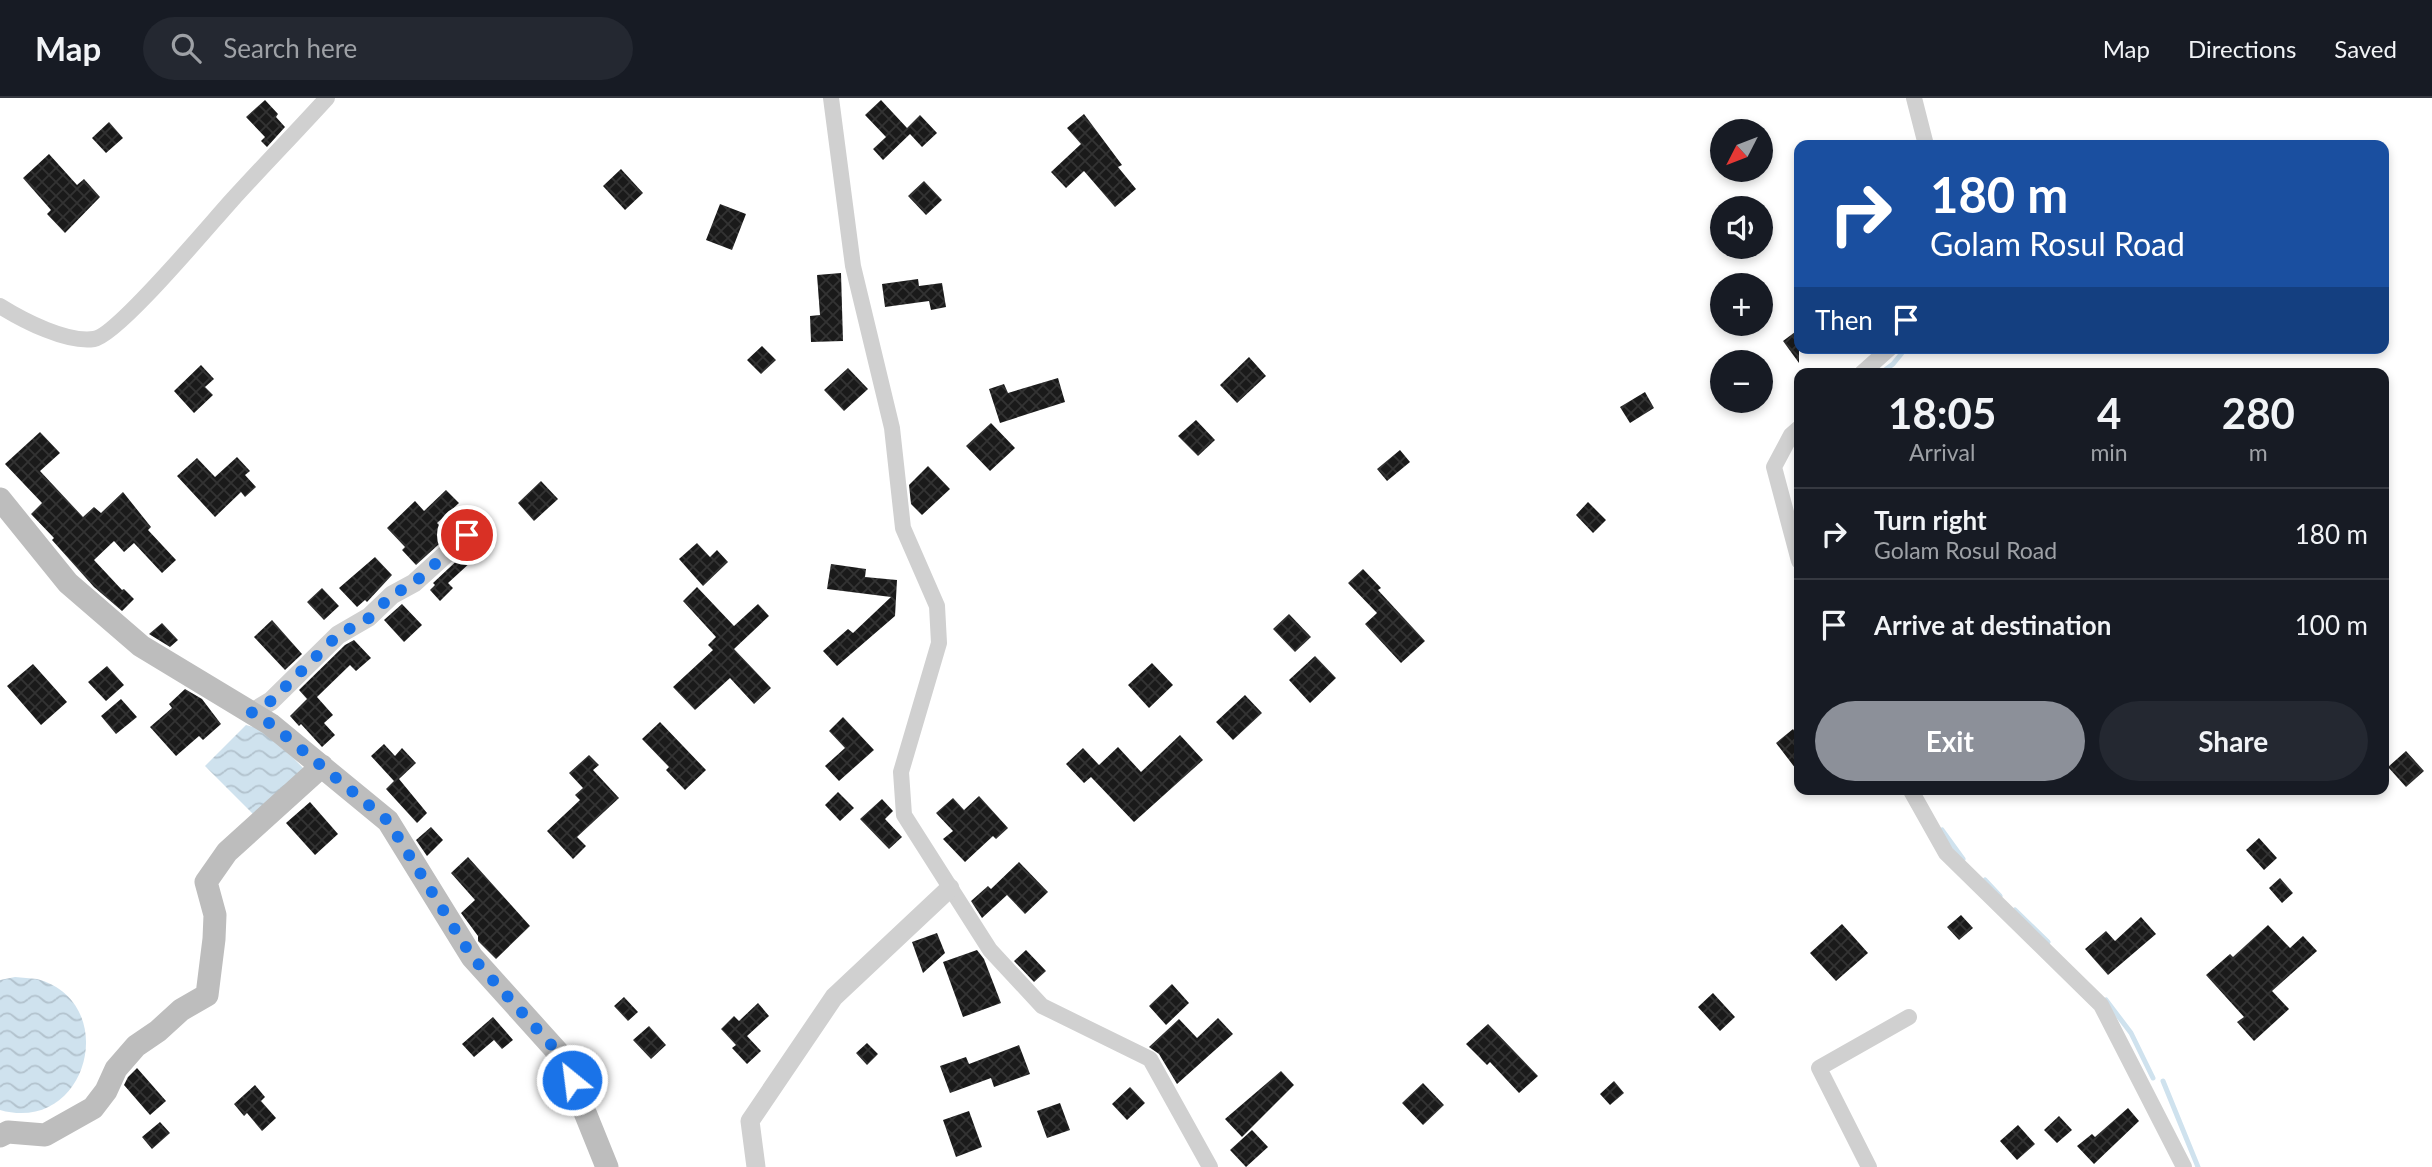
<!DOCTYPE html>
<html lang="en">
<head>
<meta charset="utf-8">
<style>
  :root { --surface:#171b24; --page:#242831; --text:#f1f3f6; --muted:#9ea1a6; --line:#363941; --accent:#8c9099 }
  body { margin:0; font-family:Lato,sans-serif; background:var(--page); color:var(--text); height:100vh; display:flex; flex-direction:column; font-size:26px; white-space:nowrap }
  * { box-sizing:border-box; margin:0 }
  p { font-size:23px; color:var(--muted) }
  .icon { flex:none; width:38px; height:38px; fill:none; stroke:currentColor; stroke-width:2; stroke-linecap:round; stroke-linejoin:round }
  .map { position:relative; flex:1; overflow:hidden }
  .details { position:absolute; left:1794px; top:270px; width:595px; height:427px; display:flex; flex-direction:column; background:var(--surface); border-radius:14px; box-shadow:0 4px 10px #0003 }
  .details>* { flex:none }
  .guide { position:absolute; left:1794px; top:42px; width:595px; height:214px; border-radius:14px; box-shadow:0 4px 10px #0003; background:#1a4fa0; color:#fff; overflow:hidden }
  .needle { width:46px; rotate:228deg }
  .fabs { position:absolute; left:1710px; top:21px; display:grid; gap:14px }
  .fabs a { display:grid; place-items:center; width:63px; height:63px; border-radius:50%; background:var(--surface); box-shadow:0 4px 10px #0003; font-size:35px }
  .pin { position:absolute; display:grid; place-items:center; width:60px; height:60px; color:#fff; margin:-30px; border:4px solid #fff; border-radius:50%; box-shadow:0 2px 7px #0007 }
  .me { position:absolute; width:77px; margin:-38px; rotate:331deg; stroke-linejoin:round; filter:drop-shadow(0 0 5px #0008) }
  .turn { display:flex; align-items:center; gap:24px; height:147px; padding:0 21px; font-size:32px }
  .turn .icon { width:91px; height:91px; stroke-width:2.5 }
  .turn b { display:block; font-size:49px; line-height:60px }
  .then { display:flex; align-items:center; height:66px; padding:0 21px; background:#0003; gap:14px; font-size:26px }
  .eta { display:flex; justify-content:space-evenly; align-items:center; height:119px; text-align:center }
  .eta b { font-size:42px; font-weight:700; line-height:49px }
  .primary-button { display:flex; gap:14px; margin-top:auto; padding:14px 21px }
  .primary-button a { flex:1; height:80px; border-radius:42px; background:var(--accent); color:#fff; font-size:28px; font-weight:700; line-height:80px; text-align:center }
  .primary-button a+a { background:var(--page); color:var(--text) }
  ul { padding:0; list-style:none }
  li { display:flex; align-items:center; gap:21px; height:91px; padding:0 21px; border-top:2px solid var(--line) }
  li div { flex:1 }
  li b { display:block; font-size:26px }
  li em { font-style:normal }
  header { display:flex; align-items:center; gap:42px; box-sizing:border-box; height:98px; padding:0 35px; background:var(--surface); border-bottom:2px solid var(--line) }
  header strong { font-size:33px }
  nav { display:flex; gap:38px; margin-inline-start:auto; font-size:24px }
  .search { width:490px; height:63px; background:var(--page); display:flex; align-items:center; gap:18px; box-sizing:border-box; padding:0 24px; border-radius:38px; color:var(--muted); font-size:26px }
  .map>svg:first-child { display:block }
</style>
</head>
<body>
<header>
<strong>Map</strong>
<div class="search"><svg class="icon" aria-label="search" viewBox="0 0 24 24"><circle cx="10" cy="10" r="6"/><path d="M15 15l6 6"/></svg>Search here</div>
<nav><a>Map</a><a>Directions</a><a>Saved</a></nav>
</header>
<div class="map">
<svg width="2432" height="1069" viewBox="0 0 2432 1069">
  <defs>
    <pattern id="water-waves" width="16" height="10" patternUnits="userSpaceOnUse" patternTransform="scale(1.75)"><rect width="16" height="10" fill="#cfe2ee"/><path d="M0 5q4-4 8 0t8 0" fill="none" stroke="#b2c2cd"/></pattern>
    <pattern id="building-cross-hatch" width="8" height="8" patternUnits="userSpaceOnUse" patternTransform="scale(1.75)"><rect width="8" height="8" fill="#1a1a1a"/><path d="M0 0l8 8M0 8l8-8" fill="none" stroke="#333"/></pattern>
  </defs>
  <rect width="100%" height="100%" fill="#fff"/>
  <!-- water -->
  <path fill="url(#water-waves)" d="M246,627l21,6 37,38 -48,48 -51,-51z
    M15,879c7,1 15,1 22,2 85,23 51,156 -37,131v-130z"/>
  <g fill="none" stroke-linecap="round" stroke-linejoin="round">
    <!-- stream -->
    <path stroke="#cfe2ee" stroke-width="5" d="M1881,275l12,-9 13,-16
      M1942,732l21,29
      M1985,782l15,16
      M2015,812l33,32
      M2106,902l25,33 22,45
      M2163,983l35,86"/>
  </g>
  <!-- building -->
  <path fill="url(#building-cross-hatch)" d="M265,2l13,14 -2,3 9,10 -18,20 -6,-6 4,-4 -19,-20z
    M881,2l26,28 13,-13 17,18 -15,14 -12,-13 -27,26 -10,-11 13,-12 -21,-22z
    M1084,16l38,51 -4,2 18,22 -21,18 -31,-36 -18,17 -15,-16 30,-28 -14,-16z
    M109,24l14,16 -17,15 -14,-15z
    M49,56l28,31 7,-6 16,18 -35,36 -18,-19 4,-4 -28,-32z
    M621,71l22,24 -18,17 -22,-24z
    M924,83l18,19 -16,15 -18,-19z
    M720,106l26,10 -14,36 -26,-10z
    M841,175l2,68 -32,1 -1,-26 10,-1 -3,-40z
    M918,181l1,7 23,-3 4,24 -15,3 -2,-9 -44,6 -3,-23z
    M1799,231v34l-16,-22z
    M762,248l14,14 -15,14 -14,-14z
    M1249,259l17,19 -29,27 -17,-18z
    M201,267l13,14 -9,8 8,8 -19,18 -20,-22z
    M848,270l20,21 -24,22 -20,-21z
    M1058,280l7,24 -65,21 -11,-34 15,-5 4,9z
    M1645,294l9,16 -24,15 -10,-16z
    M1196,322l19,20 -17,16 -20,-20z
    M991,325l24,25 -25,23 -24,-25z
    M40,334l20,21 -20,18 43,46 11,-10 7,6 22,-21 28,35 -3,3 28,30 -14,13 -28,-30 -10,9 -10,-11 -20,19 28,30 2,-1 10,10 -12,12 -28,-24 -42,-47 2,-2 -23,-24 11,-11 -37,-39z
    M1400,352l10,12 -23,19 -10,-12z
    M237,359l13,14 -5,4 11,12 -11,10 -4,-5 -26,25 -38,-41 20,-18 18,19z
    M928,368l22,23 -28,26 -11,-11 -2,-19z
    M541,383l17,18 -24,22 -16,-18z
    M446,392l13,13 -22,20 12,12 -33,30 -14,-15 3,-3 -18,-19 28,-27 9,10z
    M1588,404l18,18 -13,13 -17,-18z
    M697,445l13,14 7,-7 11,12 -25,24 -24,-27z
    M464,456l7,8 -23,21 5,5 -13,13 -10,-11 5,-5 -2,-2z
    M375,459l17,18 -25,27 -2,-2 -8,7 -18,-19z
    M831,466l35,5 -1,8 32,3 -2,36 -58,50 -14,-15 25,-22 5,4 38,-36 -64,-8z
    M1363,471l18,19 -3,2 47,51 -24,22 -36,-39 12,-11 -29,-30z
    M697,489l37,39 24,-22 11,12 -35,33 37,39 -17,16 -24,-26 -35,32 -22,-23 40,-37 -5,-5 8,-8 -33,-36z
    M322,490l17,18 -15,14 -17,-18z
    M402,506l20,21 -18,17 -20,-22z
    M1289,516l22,23 -16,15 -22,-23z
    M272,522l30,34 -17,16 -31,-33z
    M162,525l16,17 -8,7 -21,-13z
    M354,542l17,18 -15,13 -6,-6 -33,32 16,18 -9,8 11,12 -13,12 -21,-23 -2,2 -9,-10 17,-17 -8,-9 46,-45z
    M1315,558l21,22 -26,25 -21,-23z
    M1152,565l21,22 -24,23 -21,-23z
    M33,566l34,38 -26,23 -34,-39z
    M107,568l17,19 -18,16 -18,-19z
    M185,591l17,10 19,25 -18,16 -4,-4 -23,20 -26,-29 22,-19 -3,-4z
    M1245,597l17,18 -29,27 -17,-18z
    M121,601l16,18 -21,17 -15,-18z
    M843,619l31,33 -35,31 -14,-15 20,-18 -16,-17z
    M660,624l46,48 -21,20 -19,-20 3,-3 -27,-28z
    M1793,631l6,8v36l-23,-30z
    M1180,637l23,25 -69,62 -43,-45 -7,6 -18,-19 17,-16 16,17 19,-18 23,25z
    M384,646l11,12 7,-8 14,15 -17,16 28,34 -10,10 -31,-34 8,-8 -23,-25z
    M2406,653l18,20 -18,16 -18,-20z
    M589,657l10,10 -6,5 26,28 -42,39 9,9 -13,13 -26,-28 33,-31 -5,-5 8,-7 -14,-15z
    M838,694l16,16 -14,13 -15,-16z
    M979,698l29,32 -12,11 -3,-3 -28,26 -22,-23 10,-8 -17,-18 17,-15 11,12z
    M882,701l11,12 -8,8 17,18 -13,12 -29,-30z
    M310,704l28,32 -23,21 -29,-32z
    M431,729l12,13 -16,16 -11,-16z
    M2259,740l18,20 -13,12 -18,-20z
    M468,759l62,69 -34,33 -18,-18v-5l-17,-23 14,-13 -24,-27z
    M1019,764l29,30 -23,22 -18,-19 -25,23 -11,-17 17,-15 3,3z
    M2280,780l13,15 -11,10 -13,-15z
    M1961,817l12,13 -14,12 -12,-13z
    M2141,819l15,17 -48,41 -23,-26 21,-18 9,10z
    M1842,826l26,29 -32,28 -26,-28z
    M2268,827l22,23 13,-12 14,15 -45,40 17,18 -35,32 -17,-19 7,-5 -38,-42 24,-21 3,3z
    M937,835l8,20 -22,20 -11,-31z
    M977,852l7,9 17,44 -38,14 -20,-55z
    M1026,852l20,21 -12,11 -20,-21z
    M1172,886l17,19 -23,22 -17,-19z
    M1713,895l22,24 -15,14 -22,-24z
    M624,899l14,15 -10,9 -14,-15z
    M758,905l11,13 -22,20 14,15 -14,13 -15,-16 4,-3 -15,-16 13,-13 5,5z
    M493,919l20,23 -11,9 -8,-9 -20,17 -12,-13z
    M1218,920l15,16 -56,50 -18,-30 -10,-7 30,-28 18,19z
    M1488,926l50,52 -19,17 -29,-31 -3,3 -21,-21z
    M649,928l17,19 -15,14 -18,-19z
    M867,945l11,11 -11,11 -11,-12z
    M1019,947l11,29 -36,13 -3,-9 -41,15 -10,-27 26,-9 3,7z
    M137,970l29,33 -16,14 -26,-30 4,-8z
    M1281,973l13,14 -52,52 -17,-18z
    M1614,983l10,12 -14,12 -10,-11z
    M1423,985l21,22 -21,20 -21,-22z
    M255,987l10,12 -4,4 15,17 -14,13 -15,-18 -3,3 -10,-12z
    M1130,989l15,16 -18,17 -15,-16z
    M1060,1005l10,27 -23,8 -10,-27z
    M2128,1010l11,13 -45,43 -17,-18 15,-12 3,3z
    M969,1013l13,36 -26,10 -13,-37z
    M2059,1018l13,14 -15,13 -13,-13z
    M160,1024l10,11 -18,16 -10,-12z
    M2018,1027l17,19 -18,16 -17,-19z
    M1252,1032l16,17 -22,20 -16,-17z"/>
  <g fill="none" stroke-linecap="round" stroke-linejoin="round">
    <!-- minor -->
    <path stroke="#d0d0d0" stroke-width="16" d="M831,0l22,168 39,162 11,100 34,78 2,37 -38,129 3,43 86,135 52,56 108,53 60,108
      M1914,0l12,47
      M0,208c24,15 67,37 94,33 23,-3 117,-116 138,-139 31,-34 64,-68 95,-102
      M1862,275l28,-25
      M1799,330l-8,7 -17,32 25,94
      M1910,691l36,64 155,152 83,162
      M1869,1069l-50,-99 90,-51"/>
    <!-- tertiary -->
    <path stroke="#d0d0d0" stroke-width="19" d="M251,615l20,-12 67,-66 31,-18 23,-22 22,-12 53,-48
      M756,1069l-6,-46 84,-124 116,-109"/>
    <!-- secondary -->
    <path stroke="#bdbdbd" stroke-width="23" d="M0,401l68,84 73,63 129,78 118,97 84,136 91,101 44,109
      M0,1038l8,-4 37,3 48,-27 13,-17 10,-22 20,-23 22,-15 23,-21 26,-15 7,-56 1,-24 -9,-33 21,-30 95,-86"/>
  </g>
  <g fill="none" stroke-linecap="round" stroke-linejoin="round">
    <!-- route -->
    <path stroke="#1a73e8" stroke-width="12" stroke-dasharray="0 21.6" d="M467,437l-53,48 -22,12 -23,23 -31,17 -67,66 -20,12 20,11 117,97 84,136 91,101 9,22"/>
  </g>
</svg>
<div class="fabs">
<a><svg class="needle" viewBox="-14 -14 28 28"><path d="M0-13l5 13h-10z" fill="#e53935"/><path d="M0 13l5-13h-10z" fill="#9ea1a6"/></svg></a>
<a><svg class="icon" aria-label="sound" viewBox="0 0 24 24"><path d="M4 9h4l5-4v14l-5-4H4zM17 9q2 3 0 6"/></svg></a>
<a>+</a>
<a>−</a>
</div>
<div class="pin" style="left:467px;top:437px;background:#d93025"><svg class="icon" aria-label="arrive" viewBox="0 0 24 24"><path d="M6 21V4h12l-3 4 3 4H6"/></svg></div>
<svg class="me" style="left:572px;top:982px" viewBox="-20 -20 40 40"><circle r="17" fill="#1a73e8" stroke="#fff" stroke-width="3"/><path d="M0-11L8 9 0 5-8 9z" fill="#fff"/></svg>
<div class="guide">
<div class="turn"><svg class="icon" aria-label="right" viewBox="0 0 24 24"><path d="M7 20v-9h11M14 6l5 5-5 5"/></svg><div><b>180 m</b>Golam Rosul Road</div></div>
<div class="then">Then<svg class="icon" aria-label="arrive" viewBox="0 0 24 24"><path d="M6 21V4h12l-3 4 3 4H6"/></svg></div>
</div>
<section class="details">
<div class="eta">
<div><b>18:05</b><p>Arrival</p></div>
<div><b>4</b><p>min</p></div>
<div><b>280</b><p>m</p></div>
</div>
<ul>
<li><svg class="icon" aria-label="right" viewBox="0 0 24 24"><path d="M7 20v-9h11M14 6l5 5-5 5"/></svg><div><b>Turn right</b><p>Golam Rosul Road</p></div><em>180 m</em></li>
<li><svg class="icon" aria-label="arrive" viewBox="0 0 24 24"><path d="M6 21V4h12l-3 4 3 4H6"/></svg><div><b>Arrive at destination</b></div><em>100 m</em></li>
</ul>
<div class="primary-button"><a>Exit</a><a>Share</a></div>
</section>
</div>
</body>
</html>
